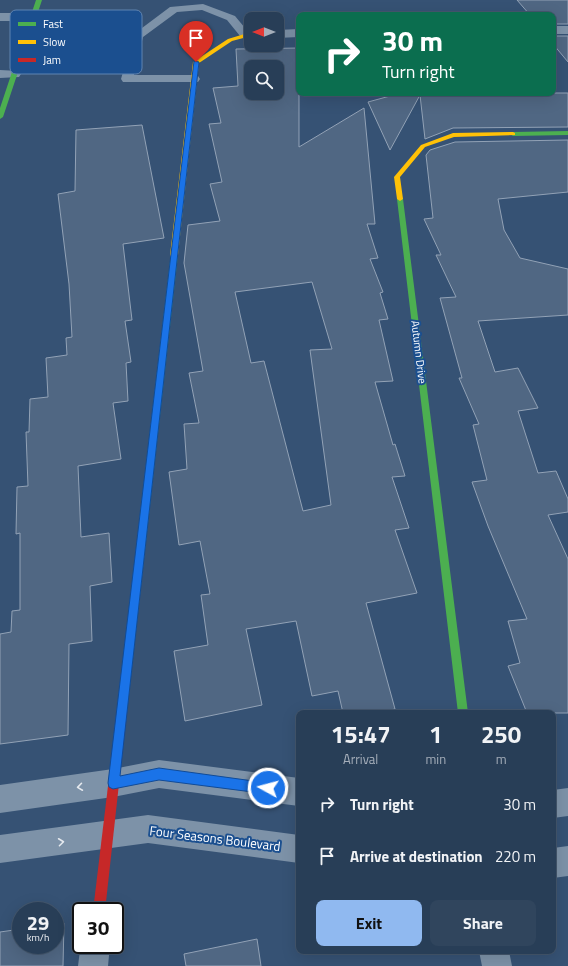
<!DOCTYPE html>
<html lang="en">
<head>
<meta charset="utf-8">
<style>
  :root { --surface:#283e57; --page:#30455d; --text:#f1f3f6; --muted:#a5aeba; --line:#44576d; --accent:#90b9f0 }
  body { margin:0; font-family:"Titillium Web",sans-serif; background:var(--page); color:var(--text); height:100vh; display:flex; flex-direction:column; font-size:15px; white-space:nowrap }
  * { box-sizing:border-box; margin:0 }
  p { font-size:13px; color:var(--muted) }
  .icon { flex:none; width:22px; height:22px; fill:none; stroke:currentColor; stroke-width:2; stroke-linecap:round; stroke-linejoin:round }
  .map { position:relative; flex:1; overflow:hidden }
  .side { position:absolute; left:296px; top:710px; width:260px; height:244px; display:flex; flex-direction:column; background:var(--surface); border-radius:8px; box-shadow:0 4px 16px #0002,0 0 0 1px var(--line) }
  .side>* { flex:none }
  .guide { position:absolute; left:296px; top:12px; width:260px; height:84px; border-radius:8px; box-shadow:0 4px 16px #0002,0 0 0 1px var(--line); background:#0b6e4f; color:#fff; overflow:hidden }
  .needle { width:26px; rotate:270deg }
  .buttons { position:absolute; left:244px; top:12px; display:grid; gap:8px }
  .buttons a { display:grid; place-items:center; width:40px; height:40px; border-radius:8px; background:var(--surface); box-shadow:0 4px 16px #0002,0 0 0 1px var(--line); font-size:20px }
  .speed { position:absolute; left:12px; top:902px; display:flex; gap:8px; font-size:20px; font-weight:700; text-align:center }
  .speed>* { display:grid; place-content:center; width:52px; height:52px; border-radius:50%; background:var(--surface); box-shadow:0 4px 16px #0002,0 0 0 1px var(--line); line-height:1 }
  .speed small { font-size:10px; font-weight:400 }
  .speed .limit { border:2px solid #111; border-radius:6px; background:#fff; color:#111 }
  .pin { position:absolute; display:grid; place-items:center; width:34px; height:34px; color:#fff; margin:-41px -17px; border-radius:50% 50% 50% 0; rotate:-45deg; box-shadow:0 0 4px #0007 }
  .pin .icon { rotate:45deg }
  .me { position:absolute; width:44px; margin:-22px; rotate:277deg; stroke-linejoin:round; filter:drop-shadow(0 0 3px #0008) }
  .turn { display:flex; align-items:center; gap:14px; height:84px; padding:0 20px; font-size:18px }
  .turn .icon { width:52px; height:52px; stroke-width:2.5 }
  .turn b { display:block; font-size:28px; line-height:34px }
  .eta { display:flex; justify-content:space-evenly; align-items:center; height:68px; text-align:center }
  .eta b { font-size:24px; font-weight:700; line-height:28px }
  .button { display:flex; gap:8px; margin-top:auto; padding:8px 20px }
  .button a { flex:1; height:46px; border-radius:8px; background:var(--accent); color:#111; font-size:16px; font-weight:700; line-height:46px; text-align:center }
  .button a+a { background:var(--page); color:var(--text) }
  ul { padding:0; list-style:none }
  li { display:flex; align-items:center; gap:12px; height:52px; padding:0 20px }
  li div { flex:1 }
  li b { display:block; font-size:15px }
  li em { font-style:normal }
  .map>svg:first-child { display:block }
</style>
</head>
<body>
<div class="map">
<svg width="568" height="966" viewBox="0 0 568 966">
  <rect width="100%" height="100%" fill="#365274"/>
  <!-- building -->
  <path fill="#506783" stroke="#92a2b6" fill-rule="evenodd" d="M517,0h51v24h-15v-9h-23z
    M553,36h15v26l-15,-18z
    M299,48v99l65,-39 11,116h-8l11,34 -8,1 13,33 -3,1 8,26 -9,1 14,61 -18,1 18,63 2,-1 10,32 -13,1 17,51 -14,2 22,63 -51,10 29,106 -20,4h-32l-5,-22 -26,5 -16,-75 -50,8 16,76 -77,16 -11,-70 34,-6 -7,-50 9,-1 -10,-53 -21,4 -10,-73 18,-3 -3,-45 15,-1 -10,-50 14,-2 -19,-108 4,-38 32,-4 -10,-37 12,-2 -13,-58 12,-1 -8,-35 25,-2 -2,-37zM251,67h26v26h-26zM312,282l20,67 -22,1 21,155 -28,6 -39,-150 -13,2 -16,-71z
    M401,93h167v34l-115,1 -28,11 -5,-44 -30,55 -22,-48z
    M142,125l22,113 -41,6 9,76 -7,1 6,41 -5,1 2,38 -15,2 8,56 -43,7 3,71 28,-4 3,49 -22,4 2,55 -23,3 -1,91 -68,9v-110l11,-2 1,-21 8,-1v-77l-4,1 1,-47 11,-1 -2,-54h3l1,-33 18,-2 -2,-39 21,-3 -1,-17 6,-1 -3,-53 -11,-90 17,-3 1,-61z
    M568,140v52l-70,7 6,31 16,28 48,11v46l-90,6 17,51 23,-4 20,40 -20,3 20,62 18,-2 12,28v13l-20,3 20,44v154h-41l-19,-47 12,-3 -12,-42 19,-2 -39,-93 -16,-44 15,-2 -14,-55 6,-1 -20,-46h3l-22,-80 16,-1 -20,-42h5l-17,-36 9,-1 -7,-63 4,-5 25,-8z
    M64,923l-1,43h-63v-34l21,-3v16h34v-21z
    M257,939l4,27h-75l-2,-12z"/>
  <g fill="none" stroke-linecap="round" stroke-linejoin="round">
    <!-- lane -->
    <path fill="#7d92a8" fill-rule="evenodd" d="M203,4l32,12 15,18 -2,2h-8l-13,-16 -25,-10 -25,2 -34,25 -9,38h60l4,1 2,3 -2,3h-75l-2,-3 13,-45 36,-27z"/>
    <!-- street -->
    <path fill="#7d92a8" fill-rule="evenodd" d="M0,13h34l5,1 2,3 -2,3 -5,1h-34z
      M553,26h15v8h-15z
      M299,29v8l-22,1v-8z
      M0,70l19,1 2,3 -2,3 -19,1z
      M159,760l140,18v28l-140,-18 -46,9 -113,16v-28l113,-16z
      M568,788v28l-15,2v-28z
      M148,815l151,20v28l-151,-20 -148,20v-28z
      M568,846v30l-15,2v-30z
      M81,942v3h29l-2,21h-30z
      M479,951h30l3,15h-30z"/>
    <!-- fast -->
    <path fill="#4caf50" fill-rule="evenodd" d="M36,0h6l-39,117 -3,2v-11z
      M568,131v4l-55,1 -3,-2 3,-2z
      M398,197h4l1,2 65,514h-10l-61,-514z
      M171,253h3l4,2 -51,456 -1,4 -4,1 -4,-1 -1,-4z"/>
    <!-- slow -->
    <path fill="#ffc107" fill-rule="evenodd" d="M251,32v4l-19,5 -33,22 -21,192 -4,2h-3l-1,-2 23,-193 35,-23z
      M513,132l2,1v2l-61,2 -29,10 -25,30 3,22 -3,2 -3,-2 -3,-22 27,-32 32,-12z"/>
    <!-- jam -->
    <path fill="#c62828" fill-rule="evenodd" d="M122,706l4,1 1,4 -22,200h-12l24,-200 1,-4z"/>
  </g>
  <!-- one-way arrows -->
  <defs><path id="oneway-chevron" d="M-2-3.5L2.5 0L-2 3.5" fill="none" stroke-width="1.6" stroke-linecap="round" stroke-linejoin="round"/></defs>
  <g stroke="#e5e9ee">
    <use href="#oneway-chevron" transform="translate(80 787) rotate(172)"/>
    <use href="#oneway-chevron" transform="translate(61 842) rotate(-7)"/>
  </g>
  <!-- route -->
  <path fill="#1a73e8" stroke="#114b97" d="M194,61l5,1 -79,714 39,-8 109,15 4,1 2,4 -2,4 -4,2 -109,-14 -46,9 -4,-2 -1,-4z"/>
  <g text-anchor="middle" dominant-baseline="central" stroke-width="4" stroke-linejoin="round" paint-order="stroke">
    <!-- street labels -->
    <g font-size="11" fill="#fff" stroke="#1b4f8f">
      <text transform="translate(419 352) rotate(83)">Autumn Drive</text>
    </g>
    <!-- near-street labels -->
    <g font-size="13" fill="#fff" stroke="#1b4f8f">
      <text transform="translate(215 838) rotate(7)">Four Seasons Boulevard</text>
    </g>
  </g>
  <!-- legend -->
  <rect x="10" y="10" width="132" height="64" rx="6" fill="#1b4f8f" stroke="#5f84b1" stroke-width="1"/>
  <rect x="18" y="22" width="18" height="4" fill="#4caf50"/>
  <rect x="18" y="40" width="18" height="4" fill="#ffc107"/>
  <rect x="18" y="58" width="18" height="4" fill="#c62828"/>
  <g font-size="11" fill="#fff">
    <text x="43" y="28">Fast</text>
    <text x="43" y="46">Slow</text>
    <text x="43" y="64">Jam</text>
  </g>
</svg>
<div class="buttons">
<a><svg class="needle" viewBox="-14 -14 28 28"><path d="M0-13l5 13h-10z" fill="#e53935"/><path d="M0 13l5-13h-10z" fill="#a5aeba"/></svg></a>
<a><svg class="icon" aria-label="search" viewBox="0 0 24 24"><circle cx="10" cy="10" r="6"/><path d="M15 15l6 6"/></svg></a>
</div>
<div class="speed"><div>29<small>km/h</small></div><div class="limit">30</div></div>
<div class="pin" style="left:196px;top:62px;background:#d93025"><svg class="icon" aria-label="arrive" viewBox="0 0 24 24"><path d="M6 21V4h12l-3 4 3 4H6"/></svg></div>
<svg class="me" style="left:268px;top:788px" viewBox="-20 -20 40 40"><circle r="17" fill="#1a73e8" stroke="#fff" stroke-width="3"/><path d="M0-11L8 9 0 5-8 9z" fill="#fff"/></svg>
<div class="guide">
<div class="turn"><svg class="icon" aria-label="right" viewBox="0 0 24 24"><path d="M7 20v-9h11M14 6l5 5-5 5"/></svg><div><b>30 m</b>Turn right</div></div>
</div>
<section class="side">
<div class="eta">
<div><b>15:47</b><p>Arrival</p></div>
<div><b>1</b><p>min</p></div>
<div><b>250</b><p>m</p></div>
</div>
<ul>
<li><svg class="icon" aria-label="right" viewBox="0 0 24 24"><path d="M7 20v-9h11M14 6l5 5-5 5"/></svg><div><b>Turn right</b></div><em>30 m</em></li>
<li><svg class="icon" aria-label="arrive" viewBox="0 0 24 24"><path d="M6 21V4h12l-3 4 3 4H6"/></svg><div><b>Arrive at destination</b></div><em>220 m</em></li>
</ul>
<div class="button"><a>Exit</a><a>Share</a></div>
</section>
</div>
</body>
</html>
